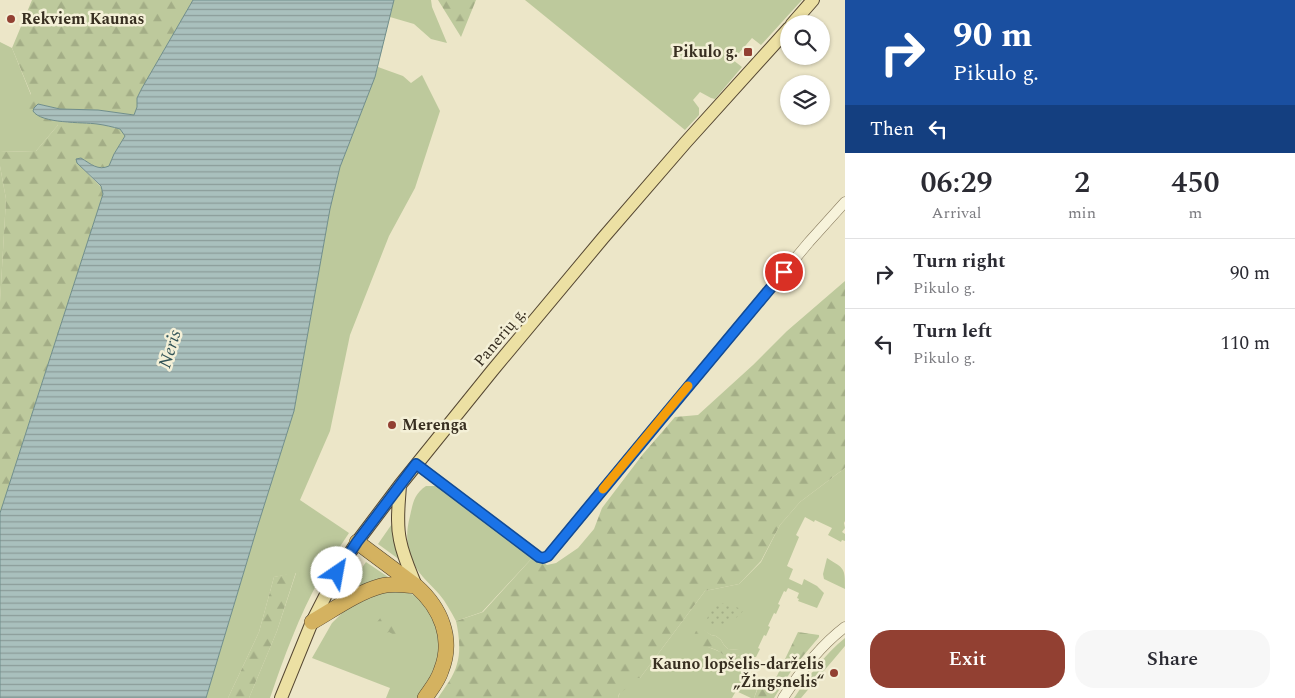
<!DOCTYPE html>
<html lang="en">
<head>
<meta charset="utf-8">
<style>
  :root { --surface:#fff; --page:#f7f7f7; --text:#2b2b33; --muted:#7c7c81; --line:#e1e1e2; --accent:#924032 }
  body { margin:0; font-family:Spectral,serif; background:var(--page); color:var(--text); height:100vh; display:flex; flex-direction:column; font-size:19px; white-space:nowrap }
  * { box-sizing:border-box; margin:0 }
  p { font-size:16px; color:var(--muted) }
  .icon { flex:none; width:28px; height:28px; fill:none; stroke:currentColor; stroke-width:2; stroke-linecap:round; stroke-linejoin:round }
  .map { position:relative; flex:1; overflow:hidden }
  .drawer { display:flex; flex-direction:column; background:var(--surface); width:450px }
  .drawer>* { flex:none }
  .guide { background:#1a4fa0; color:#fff; overflow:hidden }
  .controls { position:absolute; left:780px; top:15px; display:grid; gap:10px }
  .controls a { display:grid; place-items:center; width:50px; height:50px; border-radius:50%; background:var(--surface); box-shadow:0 1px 4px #0004; font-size:25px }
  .pin { position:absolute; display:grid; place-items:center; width:42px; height:42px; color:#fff; margin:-21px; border:2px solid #fff; border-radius:50%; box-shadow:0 1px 5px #0007 }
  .me { position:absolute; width:55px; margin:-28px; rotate:33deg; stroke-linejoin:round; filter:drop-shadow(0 0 4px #0008) }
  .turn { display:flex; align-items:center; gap:18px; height:105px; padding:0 25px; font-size:22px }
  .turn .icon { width:65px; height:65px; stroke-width:2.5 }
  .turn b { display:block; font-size:35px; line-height:42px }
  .then { display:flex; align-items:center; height:48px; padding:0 25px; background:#0003; gap:10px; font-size:19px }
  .eta { display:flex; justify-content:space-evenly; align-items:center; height:85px; text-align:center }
  .eta b { font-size:30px; font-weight:600; line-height:35px }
  .cta { display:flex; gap:10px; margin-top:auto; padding:10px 25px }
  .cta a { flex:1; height:58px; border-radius:20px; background:var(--accent); color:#fff; font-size:20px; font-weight:600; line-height:58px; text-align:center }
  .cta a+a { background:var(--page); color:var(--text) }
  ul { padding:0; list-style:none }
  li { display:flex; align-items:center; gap:15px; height:70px; padding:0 25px; border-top:1px solid var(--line) }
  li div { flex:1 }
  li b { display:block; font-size:19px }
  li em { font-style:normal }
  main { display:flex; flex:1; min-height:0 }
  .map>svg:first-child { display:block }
</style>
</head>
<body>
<main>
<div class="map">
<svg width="845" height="698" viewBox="0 0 845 698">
  <defs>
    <pattern id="forest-firs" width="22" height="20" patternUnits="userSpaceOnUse" patternTransform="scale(1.25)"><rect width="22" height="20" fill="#bdc99c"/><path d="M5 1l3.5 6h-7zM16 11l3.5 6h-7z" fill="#a3ad86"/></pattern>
    <pattern id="park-dots" width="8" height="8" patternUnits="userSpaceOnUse" patternTransform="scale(1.25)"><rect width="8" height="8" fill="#bdc99c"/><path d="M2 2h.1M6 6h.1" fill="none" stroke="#a3ad86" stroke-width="1.8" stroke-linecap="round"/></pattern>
    <pattern id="water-rules" width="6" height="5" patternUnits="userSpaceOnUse" patternTransform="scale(1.25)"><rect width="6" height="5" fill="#a9c0bd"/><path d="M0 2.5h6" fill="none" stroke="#8b9c99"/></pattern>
  </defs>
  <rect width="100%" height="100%" fill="#ece6c8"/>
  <!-- green -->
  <path fill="#bdc99c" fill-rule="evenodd" d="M394,0h37l1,7 15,36 -16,-4 -17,-15 -24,-7z
    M525,0h277l-41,45 -9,-7 -19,22 9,7 -27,32 -4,-1 -11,-6 -7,8 6,8v7l-14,15z
    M0,42l12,6 19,47 27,30 -22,26 -36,1z
    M378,67l25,9 8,7 11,-8 18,36 -25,77 -26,48 -39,99 -20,96 -30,69 49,33c-10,15 -20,30 -29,45 -21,38 -36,79 -50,120h-21l28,-67 19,-58 -22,4 -15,55 -31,66h-22l52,-173 36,-114 36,-202 10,-42 35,-90z
    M0,166l6,33 -6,103z
    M845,468v53l-1,2 1,5 -3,4 3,2v7l-3,-1 -1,2 -13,-7 4,-7 -17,-8 -1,2 -9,-5 -9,18 3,2 -12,29 6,3 -4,10 13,6 2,-6 13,7 7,7 -7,15 -19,-7 1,-2 -2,-1 2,-5 -11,-5 -2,4 -2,-1 -6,13 2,1 -4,9 -2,-1 -6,13 2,1 -4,9 -2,-1 -6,13 2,1 -4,8h-2l-6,13 2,1 -2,4 12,6 -6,17h-3l-15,-7 -4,7h-114l7,-20h15l65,-87 34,-7 22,-22 19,-37 20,-23zM703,630l8,5 5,1 5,4 3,5 4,4 11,1v5l-7,5 -5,-1c-6,-9 -10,-8 -19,-12z
    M426,486h11l96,71 -51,55 -26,9c-5,-9 -10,-19 -17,-27 -5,-6 -11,-11 -16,-17 -16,-19 -19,-38 -13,-61 3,-13 4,-22 16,-30z
    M394,521l6,39 -22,-16z
    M827,558c18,11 18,10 18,31l-21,-10 -1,-5z
    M366,562l28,19 -52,15z
    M400,590l14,5 9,8 10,13 7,19 -3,32 -19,31h-32l4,-10 -78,-30 20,-35 15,-15 21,-13z
    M845,638v8l-44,52h-7c15,-22 30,-43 51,-60z"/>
  <!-- forest -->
  <path fill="url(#forest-firs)" d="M32,0h161l-51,88 -5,10v9l-3,8 -36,-5 -38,-1 -22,-5 23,18 39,2 20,5 5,7 -11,18 -5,12c-11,5 -18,-2 -28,-8l-4,5 24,24 2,7 -103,319v-211l6,-103 -6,-33v-14l36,-1 22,-26 -32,-8 5,-23 -19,-46z
    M438,0h38l-15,37z
    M845,281v187l-45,34 -20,23 -19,36 -22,23 -34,7 -65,87h-15l3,9 -9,7 -1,4h-180c7,-11 16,-22 19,-34 4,-13 2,-30 -1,-43l27,-9 50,-55 14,8 9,-2 22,-15 16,-19 8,-21 41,-54 32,-37 23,-2 55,-50 34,-34z
    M296,572l-19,59 -28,67h-21l31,-66 15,-55z
    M382,616l5,1 6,7 9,4 1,4 -2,3 -5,1 -7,-4 -6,3 -5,-7 -1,-6z
    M703,629l8,6 5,1 5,4 3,5 4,4 12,1 -1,5 -7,5 -5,-1c-7,-10 -17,-12 -29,-13l-5,-9 3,-6z
    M798,632l21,3v2l-26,31 -19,30h-20l4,-10 10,-1 6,-5z"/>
  <!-- park -->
  <path fill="url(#park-dots)" d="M725,603l19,7c-13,15 -20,15 -39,14 4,-11 8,-19 20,-21z"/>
  <!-- water -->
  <path fill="url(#water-rules)" stroke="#708e8b" d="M193,0h201l-19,77 -35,90 -10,42 -36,202 -36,114 -52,173h-206v-185l103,-319 -2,-8 -24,-23 -1,-4 5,-1c10,6 17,13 28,8l5,-12 11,-18 -5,-7c-7,-2 -15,-4 -23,-5 -14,-2 -56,0 -64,-13l1,-3 4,-4 22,5 38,1 36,5 3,-8v-9l5,-10z"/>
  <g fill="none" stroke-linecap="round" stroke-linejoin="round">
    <!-- minor casing -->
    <g stroke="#877a5e" stroke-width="11">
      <path id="minor" d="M416,464l123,93 4,1 5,-2 110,-133 151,-181 36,-40
        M783,698c17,-26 37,-52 62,-71"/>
    </g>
    <!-- major casing -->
    <g stroke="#554732" stroke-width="14">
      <path id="major" d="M792,24l21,-24
        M400,485c-1,18 -4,37 0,55 3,16 10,31 16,46
        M281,698l31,-76 25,-49 20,-31 43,-57 92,-114 111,-133 83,-96 103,-114"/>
    </g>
    <!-- highway casing -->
    <g stroke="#554732" stroke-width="16">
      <path id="highway" d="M357,542l59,44c25,22 38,53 25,85 -3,10 -10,18 -16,27
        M312,622c21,-12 46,-30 69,-36 12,-3 24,-1 35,0"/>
    </g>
    <!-- minor -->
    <use href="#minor" stroke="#f7f3db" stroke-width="10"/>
    <!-- major -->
    <use href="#major" stroke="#ece0a3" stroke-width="12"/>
    <!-- highway -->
    <use href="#highway" stroke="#d4b260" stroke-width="15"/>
  </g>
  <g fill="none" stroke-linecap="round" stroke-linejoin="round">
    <!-- route casing -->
    <g stroke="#114b97" stroke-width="12">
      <path id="route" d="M337,573l20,-31 59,-78 123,93 4,1 5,-2 110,-133 126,-151"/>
    </g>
    <!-- route -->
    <use href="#route" stroke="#1a73e8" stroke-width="9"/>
    <!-- slow -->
    <path stroke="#f59e0b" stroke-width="9" d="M603,489l85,-103"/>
  </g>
  <!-- markers -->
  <g fill="#924032" stroke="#f4f0d7" stroke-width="2">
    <circle cx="11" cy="19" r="5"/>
    <rect x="743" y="47" width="10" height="10" rx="2.5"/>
    <circle cx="392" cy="425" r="5"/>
    <circle cx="834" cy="673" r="5"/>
  </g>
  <g text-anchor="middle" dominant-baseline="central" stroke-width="5" stroke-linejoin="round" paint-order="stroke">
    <!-- poi labels -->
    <g font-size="16" font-weight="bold" fill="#382f21" stroke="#f4f0d7" text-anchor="start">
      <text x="21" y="19">Rekviem Kaunas</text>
      <text x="738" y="52" text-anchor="end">Pikulo g.</text>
      <text x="402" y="425">Merenga</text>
      <text x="824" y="664" text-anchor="end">Kauno lopšelis-darželis<tspan x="824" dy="18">„Žingsnelis“</tspan></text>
    </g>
    <!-- street labels -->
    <g font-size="16" fill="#382f21" stroke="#f4f0d7">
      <text transform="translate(500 337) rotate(-50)">Panerių g.</text>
    </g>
    <!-- water labels -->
    <g font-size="18" font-style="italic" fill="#315357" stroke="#f4f0d7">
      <text transform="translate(170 349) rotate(-73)">Neris</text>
    </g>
  </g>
</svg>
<div class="controls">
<a><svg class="icon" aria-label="search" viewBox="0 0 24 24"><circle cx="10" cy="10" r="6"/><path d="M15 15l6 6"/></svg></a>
<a><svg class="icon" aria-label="layers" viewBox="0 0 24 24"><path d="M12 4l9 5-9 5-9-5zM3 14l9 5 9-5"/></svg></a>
</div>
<div class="pin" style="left:784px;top:272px;background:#d93025"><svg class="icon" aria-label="arrive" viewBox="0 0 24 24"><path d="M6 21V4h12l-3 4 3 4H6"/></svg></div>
<svg class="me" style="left:337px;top:573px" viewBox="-20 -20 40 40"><circle r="19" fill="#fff"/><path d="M0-13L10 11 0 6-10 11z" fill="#1a73e8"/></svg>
</div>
<section class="drawer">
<div class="guide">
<div class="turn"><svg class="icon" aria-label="right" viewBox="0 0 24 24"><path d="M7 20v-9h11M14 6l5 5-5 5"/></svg><div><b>90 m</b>Pikulo g.</div></div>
<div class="then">Then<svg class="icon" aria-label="left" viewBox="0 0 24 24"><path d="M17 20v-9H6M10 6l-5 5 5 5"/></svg></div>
</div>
<div class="eta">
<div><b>06:29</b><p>Arrival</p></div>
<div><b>2</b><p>min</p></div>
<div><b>450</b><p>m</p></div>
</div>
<ul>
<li><svg class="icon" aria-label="right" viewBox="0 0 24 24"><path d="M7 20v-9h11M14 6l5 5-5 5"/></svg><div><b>Turn right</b><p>Pikulo g.</p></div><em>90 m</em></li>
<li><svg class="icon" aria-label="left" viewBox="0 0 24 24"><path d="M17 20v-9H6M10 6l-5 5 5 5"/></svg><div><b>Turn left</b><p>Pikulo g.</p></div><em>110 m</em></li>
</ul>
<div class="cta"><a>Exit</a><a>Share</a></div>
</section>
</main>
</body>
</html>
